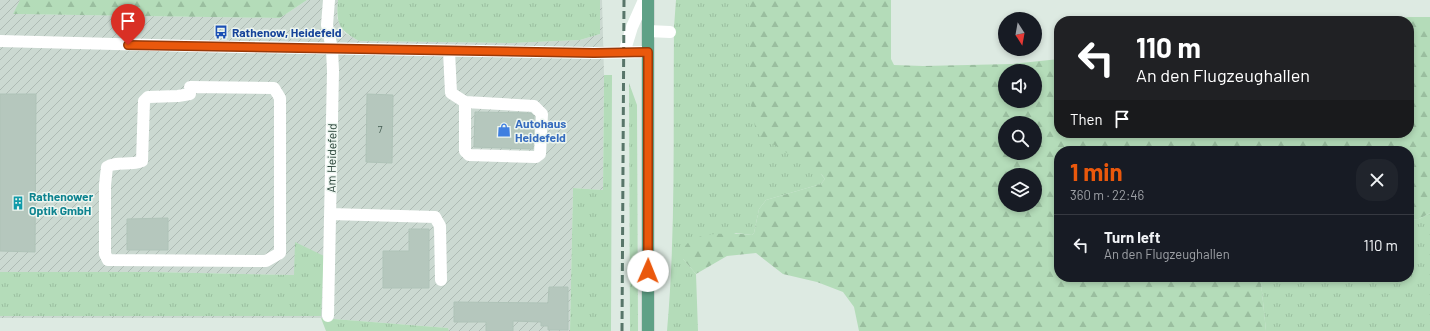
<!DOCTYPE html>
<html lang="en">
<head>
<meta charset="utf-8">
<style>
  :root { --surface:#171b24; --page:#20242c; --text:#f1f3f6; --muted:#9ea1a6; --line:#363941; --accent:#ea580c }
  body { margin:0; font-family:Barlow,sans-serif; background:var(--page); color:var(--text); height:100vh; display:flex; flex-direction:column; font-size:15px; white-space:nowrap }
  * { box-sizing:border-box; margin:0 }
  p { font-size:13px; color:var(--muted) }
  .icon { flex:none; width:22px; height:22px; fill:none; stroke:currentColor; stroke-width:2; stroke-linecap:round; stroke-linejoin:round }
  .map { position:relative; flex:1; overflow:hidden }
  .sheet { position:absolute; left:1054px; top:146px; width:360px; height:136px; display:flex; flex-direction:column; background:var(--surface); border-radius:16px; box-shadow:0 2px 6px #0003 }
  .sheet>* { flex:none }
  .top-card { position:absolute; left:1054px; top:16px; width:360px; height:122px; border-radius:16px; box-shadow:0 2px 6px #0003; background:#202124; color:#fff; overflow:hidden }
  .needle { width:26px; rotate:169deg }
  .tools { position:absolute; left:998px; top:12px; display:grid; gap:8px }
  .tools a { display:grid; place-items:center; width:44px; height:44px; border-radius:50%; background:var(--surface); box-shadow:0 2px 6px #0003; font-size:20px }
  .pin { position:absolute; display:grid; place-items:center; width:34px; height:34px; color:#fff; margin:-41px -17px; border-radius:50% 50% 50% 0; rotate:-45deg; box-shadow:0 0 4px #0007 }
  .pin .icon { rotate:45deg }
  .me { position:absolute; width:44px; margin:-22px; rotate:1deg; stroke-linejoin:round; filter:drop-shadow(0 0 3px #0008) }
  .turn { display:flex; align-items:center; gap:14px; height:84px; padding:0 16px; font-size:18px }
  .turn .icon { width:52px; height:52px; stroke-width:2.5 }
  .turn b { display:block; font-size:28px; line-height:34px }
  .then { display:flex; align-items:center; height:38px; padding:0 16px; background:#0003; gap:8px; font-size:15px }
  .round { display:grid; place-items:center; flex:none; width:42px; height:42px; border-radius:16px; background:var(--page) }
  .overview { display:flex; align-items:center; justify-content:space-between; height:68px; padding:0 16px }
  h1 { font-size:24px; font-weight:700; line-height:30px; color:var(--accent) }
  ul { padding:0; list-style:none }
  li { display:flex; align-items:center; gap:12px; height:60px; padding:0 16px; border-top:1px solid var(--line) }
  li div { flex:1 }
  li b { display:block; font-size:15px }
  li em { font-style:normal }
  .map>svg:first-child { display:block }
</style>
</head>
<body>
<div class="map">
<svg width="1430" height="331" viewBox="0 0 1430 331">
  <defs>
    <pattern id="industrial-furrows" width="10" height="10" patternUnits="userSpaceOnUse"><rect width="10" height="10" fill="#cbd9d1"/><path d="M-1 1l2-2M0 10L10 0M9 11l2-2" fill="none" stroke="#aebbb4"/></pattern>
    <pattern id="grass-tufts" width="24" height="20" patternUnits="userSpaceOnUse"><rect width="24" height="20" fill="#b4dcb9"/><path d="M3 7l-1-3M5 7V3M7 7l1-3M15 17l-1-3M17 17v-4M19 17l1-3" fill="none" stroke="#9abe9f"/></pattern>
    <pattern id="forest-firs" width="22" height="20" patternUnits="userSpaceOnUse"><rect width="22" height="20" fill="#b4dcb9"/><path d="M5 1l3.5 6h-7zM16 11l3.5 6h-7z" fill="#9abe9f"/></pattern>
  </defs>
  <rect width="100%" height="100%" fill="#ddeae2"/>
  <!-- industrial -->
  <path fill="url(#industrial-furrows)" d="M0,0h20l-6,14 266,4 27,-18h31l-1,18 8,15 14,8 152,2 69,-3 20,-6v-34h2l2,75 -1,115 -30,-2 -3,143h-121l-1,-3 -127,-10h-321v-2h321l-26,-73v32l-142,-3h-153z"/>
  <!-- grass -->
  <path fill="url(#grass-tufts)" d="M338,0h262v34l-20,6 -69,3 -152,-2c-21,-12 -23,-18 -21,-41z
    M676,0h73v89l76,90 -4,5 -55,16 -7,9 -5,24 -2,2 -16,-2 -53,26 13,15 2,57h-31c9,-101 6,-203 7,-304z
    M604,75h8l-1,256h-41l3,-143 30,2z
    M629,83l8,22 1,226h-8z
    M1430,213v118h-164l-5,-49 -4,-5h152v-57l10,-1z
    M295,242l29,14 -3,60h-321v-44h153l141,3z
    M321,318l127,10 1,3h-123z"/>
  <!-- forest -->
  <path fill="url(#forest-firs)" fill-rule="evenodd" d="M20,0h287l-27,18 -267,-4z
    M749,0h142v59l3,6 29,1 89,-2 47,-5v74h350v-112h-31l31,-4h21v196l-11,6 -10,1v-69h-350v126h198l4,5 5,49h-407l-5,-24 -11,-15 -26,-10 -34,-8 -27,-21 -29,3 -31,18 -13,-15c0,-3 0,-7 1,-10 6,-19 52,-16 68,-14l2,-2 5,-24 7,-9 55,-16 4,-5 -3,-4 -62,-39 -5,-9 -6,-38zM1005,71h30v30h-30zM1005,123h30v30h-30zM1005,175h30v30h-30z"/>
  <!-- building -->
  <path fill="#b5c7bd" stroke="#afc3b8" d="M0,94h36l-1,158 -35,-1z
    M367,94l26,1 -1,68 -26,-1z
    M475,112l56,1 3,3 -1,33 -59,-2z
    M168,218v32h-41v-31z
    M409,229h20v59h-46v-37h26z
    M549,287h19v43h-20v-4h-7v-4l-28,-1v10h-27v-9h-32v-20l94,1z"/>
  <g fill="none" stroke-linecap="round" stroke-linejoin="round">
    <!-- major casing -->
    <g stroke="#bcc4c0" stroke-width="13">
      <path id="major" d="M648,331v-331"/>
    </g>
    <!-- minor -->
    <path stroke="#fff" stroke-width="12" d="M648,31l22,1
      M0,41l191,5 403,7 54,-1
      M449,51l2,42 14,9 69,4 8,8 -2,40 -4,3 -67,-2 -4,-4v-49
      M624,53l8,-26 12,-27
      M190,87l84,1 6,10v155l-14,8 -158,-1 -3,-6v-69l2,-18c8,-6 24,-1 35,-6l2,-60 4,-4 30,-1 12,-2
      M331,214l104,3 5,9 1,54
      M328,316l5,-245 -1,-22 -5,-24 2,-25"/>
    <!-- major -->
    <use href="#major" stroke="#5fa186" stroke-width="12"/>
    <!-- rail -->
    <path stroke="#587569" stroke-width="3" stroke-dasharray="8 4" stroke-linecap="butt" d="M622,331l2,-331"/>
  </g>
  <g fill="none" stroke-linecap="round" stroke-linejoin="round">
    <!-- route casing -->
    <g stroke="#983908" stroke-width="10">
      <path id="route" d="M128,45l466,8 54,-1v219"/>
    </g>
    <!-- route -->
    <use href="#route" stroke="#ea580c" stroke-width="7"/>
  </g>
  <!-- icons -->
  <defs>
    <g id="bus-bare" transform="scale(1.08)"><path d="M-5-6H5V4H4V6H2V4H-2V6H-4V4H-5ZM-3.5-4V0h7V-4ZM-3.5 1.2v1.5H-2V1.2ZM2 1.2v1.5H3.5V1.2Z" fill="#1a4fb4" stroke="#edf6f0" stroke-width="2.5" paint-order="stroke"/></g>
    <g id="shop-bare" transform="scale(1.08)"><path d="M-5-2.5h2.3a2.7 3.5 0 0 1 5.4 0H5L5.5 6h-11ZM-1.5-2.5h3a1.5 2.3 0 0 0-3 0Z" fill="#3f7fe0" stroke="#edf6f0" stroke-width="2.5" paint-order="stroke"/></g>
    <g id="building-bare" transform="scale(1.08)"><path d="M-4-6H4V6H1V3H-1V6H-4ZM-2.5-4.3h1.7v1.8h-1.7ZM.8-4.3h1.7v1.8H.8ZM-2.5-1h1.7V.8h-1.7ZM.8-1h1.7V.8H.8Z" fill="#0f9aa8" stroke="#edf6f0" stroke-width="2.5" paint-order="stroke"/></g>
  </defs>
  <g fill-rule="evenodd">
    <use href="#bus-bare" x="221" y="32"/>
    <use href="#shop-bare" x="504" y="130"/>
    <use href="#building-bare" x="18" y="203"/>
  </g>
  <g text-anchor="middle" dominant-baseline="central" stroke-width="3" stroke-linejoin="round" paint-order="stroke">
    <!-- number labels -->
    <g font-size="10" fill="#445c52">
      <text x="380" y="129">7</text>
    </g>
    <!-- transit labels -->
    <g font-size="12" font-weight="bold" fill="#164399" stroke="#edf6f0" text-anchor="start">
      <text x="232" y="32">Rathenow, Heidefeld</text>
    </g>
    <!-- shop labels -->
    <g font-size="12" font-weight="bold" fill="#366cbe" stroke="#edf6f0" text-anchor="start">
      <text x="515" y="123">Autohaus<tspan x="515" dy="14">Heidefeld</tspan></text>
    </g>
    <!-- street labels -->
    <g font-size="12" fill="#1e392e" stroke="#edf6f0">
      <text transform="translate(331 158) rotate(-89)">Am Heidefeld</text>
    </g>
    <!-- culture labels -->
    <g font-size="12" font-weight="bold" fill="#0d838f" stroke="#edf6f0" text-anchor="start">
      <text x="29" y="196">Rathenower<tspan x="29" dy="14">Optik GmbH</tspan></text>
    </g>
  </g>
</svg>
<div class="tools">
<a><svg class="needle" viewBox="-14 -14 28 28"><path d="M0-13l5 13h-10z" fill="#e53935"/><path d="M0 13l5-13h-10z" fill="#9ea1a6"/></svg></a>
<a><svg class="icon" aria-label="sound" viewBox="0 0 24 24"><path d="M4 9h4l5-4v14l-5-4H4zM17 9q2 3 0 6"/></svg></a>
<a><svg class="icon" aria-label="search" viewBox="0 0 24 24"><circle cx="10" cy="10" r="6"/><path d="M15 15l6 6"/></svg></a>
<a><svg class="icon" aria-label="layers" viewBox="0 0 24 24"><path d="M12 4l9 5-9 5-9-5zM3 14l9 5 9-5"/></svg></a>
</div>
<div class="pin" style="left:128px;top:45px;background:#d93025"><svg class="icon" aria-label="arrive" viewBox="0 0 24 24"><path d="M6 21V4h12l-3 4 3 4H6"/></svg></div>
<svg class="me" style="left:648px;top:271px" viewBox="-20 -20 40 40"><circle r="19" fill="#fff"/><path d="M0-13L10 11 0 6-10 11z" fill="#ea580c"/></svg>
<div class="top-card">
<div class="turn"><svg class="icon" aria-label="left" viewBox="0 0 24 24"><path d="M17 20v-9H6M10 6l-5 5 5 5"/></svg><div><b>110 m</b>An den Flugzeughallen</div></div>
<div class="then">Then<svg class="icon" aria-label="arrive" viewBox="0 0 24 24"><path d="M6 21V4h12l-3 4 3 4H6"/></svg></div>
</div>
<section class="sheet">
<div class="overview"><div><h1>1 min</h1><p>360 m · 22:46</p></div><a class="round"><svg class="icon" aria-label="close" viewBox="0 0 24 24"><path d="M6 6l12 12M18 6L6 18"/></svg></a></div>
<ul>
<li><svg class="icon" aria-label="left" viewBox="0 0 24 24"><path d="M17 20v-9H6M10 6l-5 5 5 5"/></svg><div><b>Turn left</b><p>An den Flugzeughallen</p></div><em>110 m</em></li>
</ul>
</section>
</div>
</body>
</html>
